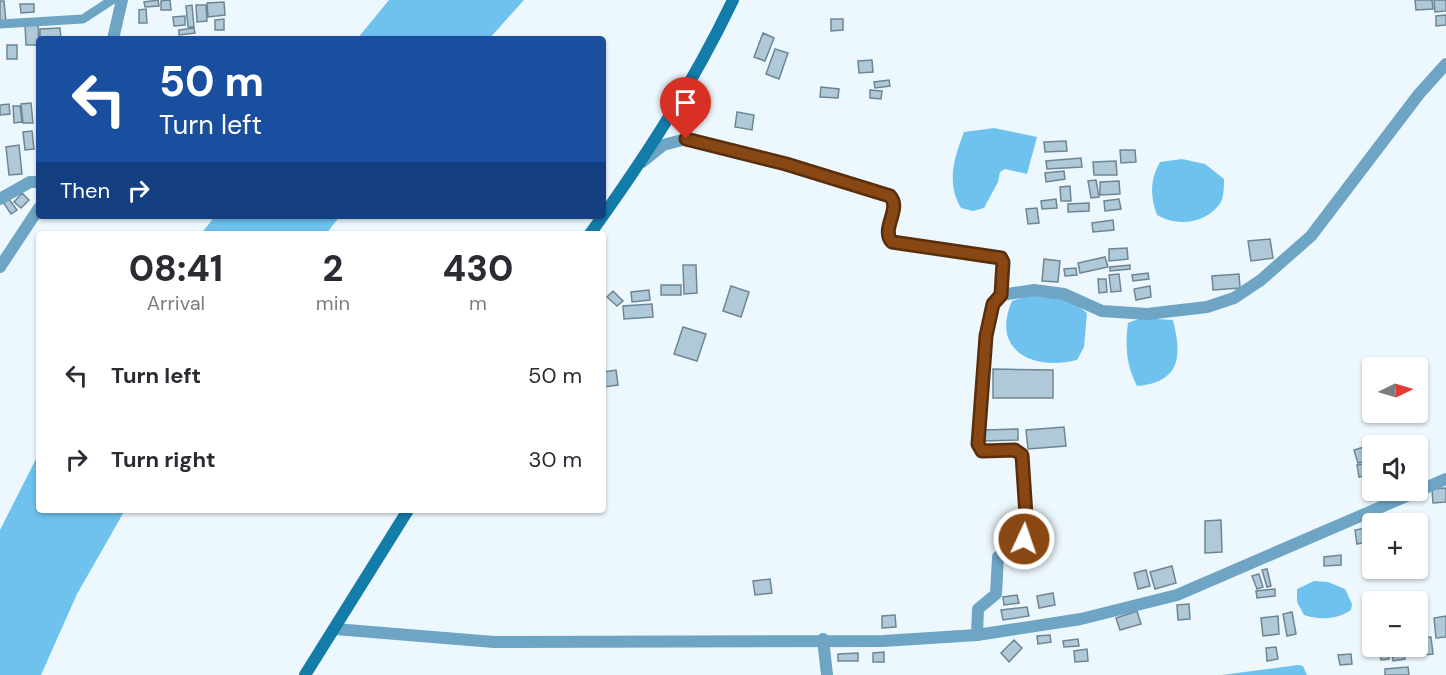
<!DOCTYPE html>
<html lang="en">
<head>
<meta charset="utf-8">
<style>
  :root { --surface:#fff; --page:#f7f7f7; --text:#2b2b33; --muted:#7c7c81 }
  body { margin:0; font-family:"DM Sans",sans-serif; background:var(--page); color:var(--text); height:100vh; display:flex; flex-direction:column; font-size:22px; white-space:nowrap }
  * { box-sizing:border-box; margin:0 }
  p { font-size:20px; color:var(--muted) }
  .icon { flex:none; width:33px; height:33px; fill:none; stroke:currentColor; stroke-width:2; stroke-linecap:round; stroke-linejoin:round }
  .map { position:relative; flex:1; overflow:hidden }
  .sheet { position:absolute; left:36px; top:231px; width:570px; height:282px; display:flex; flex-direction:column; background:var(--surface); border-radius:6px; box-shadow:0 2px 4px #0004 }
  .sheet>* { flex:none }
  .guide { position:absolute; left:36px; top:36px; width:570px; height:183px; border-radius:6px; box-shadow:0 2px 4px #0004; background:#1a4fa0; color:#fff; overflow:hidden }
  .needle { width:39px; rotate:85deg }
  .buttons { position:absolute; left:1362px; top:357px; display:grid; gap:12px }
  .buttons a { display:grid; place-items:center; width:66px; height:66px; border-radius:6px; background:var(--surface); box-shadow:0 2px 4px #0004; font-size:30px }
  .pin { position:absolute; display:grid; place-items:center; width:51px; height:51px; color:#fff; margin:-62px -26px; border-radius:50% 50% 50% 0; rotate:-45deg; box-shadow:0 0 6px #0007 }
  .pin .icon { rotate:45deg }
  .me { position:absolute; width:66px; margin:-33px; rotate:3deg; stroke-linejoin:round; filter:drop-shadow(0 0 4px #0008) }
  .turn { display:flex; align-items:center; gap:21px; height:126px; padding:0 24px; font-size:27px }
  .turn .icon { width:78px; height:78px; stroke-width:2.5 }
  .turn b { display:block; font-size:42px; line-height:51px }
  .then { display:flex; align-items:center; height:57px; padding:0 24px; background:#0003; gap:12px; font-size:22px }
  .eta { display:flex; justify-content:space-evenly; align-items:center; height:102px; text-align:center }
  .eta b { font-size:36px; font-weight:800; line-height:42px }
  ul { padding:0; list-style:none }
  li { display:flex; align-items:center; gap:18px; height:84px; padding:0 24px }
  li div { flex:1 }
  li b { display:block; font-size:22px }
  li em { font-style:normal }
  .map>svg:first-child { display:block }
</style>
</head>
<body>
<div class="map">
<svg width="1446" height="675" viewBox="0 0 1446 675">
  <rect width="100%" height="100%" fill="#edf8fe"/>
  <!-- water -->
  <path fill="#6fc2ee" d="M389,0h135l-35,39h-132z
    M994,128l43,9 -10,37 -22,-5 -5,3 -2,10 -14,26 -11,3 -12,-3c-15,-25 -7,-50 3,-76z
    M1182,159l23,5 19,15c0,6 0,17 -3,23 -14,22 -44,25 -64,13 -7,-19 -7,-35 3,-53z
    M215,216h125l-14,18h-125z
    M1030,295l39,4 18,14 -3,34 -7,13c-43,11 -87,-9 -65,-59z
    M1141,318l32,2c9,36 8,62 -36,66 -11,-21 -12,-40 -9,-63z
    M39,453v57h86l-48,84 -36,81h-41v-145z
    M1314,581l14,1 17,7 7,15 -1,6c-15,10 -31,10 -47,5l-7,-13v-13z
    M1298,665l5,1 4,9h-86z"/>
  <!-- building -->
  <path fill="#afc9d8" stroke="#6e8694" stroke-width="1.5" d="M158,0l1,6 -14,1 -1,-5z
    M170,0l1,10h-10v-9z
    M1415,0h17l1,9 -17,1z
    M1434,0h12v11l-11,1z
    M0,1h4l2,21 -6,1z
    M224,2l1,13 -17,2 -1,-14z
    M20,4h14v8l-13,1z
    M192,5l2,22h-6l-2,-21z
    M196,5h10l1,16 -10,1z
    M146,9l1,14h-8v-13z
    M1446,15v10l-10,1v-10z
    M185,16v9l-11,1 -1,-9z
    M224,19v11h-9v-10z
    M831,19h12v11l-12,1z
    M25,24h13l1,21h-13z
    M60,28l1,11h-21v-10z
    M194,28l1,5 -16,2v-5z
    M763,33l11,5 -9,23 -11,-4z
    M7,45h10v14h-10z
    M775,49l13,4 -9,26 -13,-5z
    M872,60l1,12 -14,1 -1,-12z
    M889,80l1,6 -15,2 -1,-6z
    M821,87l18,2 -1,9 -18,-1z
    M870,90l12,1 -1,8 -11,-1z
    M31,103l2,20h-10l-2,-19z
    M9,104l1,10 -10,1v-10z
    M13,106h7l2,16 -8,1z
    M737,112l17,3 -2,15 -17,-3z
    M32,131l2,18 -9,1 -2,-18z
    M1066,141l1,10 -22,1 -1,-10z
    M19,145l3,29 -13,1 -3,-28z
    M1120,150h15l1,12 -15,1z
    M1081,158l1,9 -35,2 -1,-8z
    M1116,161l1,14h-23l-1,-13z
    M1064,171l1,8 -19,3 -1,-9z
    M1096,180l3,17 -8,1 -3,-17z
    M1119,181l1,13 -20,1v-13z
    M1070,186l1,15h-10l-1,-14z
    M22,193l7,7 -8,8 -7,-6z
    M8,198l9,12 -6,4 -8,-12z
    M1056,199l1,9 -15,1 -1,-8z
    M1119,199l2,10 -16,2 -1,-10z
    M1089,203v8l-21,1v-8z
    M1037,208l2,15 -11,1 -2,-15z
    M1113,220l1,10 -21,2 -1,-9z
    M1270,239l3,19 -22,3 -3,-20z
    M1127,248l1,11 -19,2v-12z
    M1105,257l3,10 -28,6 -2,-10z
    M1044,259l16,2 -2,21 -16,-1z
    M683,265h13l1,28 -13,1z
    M1130,265v4l-20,2v-4z
    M1076,268l1,7 -12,1 -1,-7z
    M1148,273l1,6 -16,2 -1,-6z
    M1119,274l2,17 -10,1 -2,-17z
    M1239,274l1,14 -27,2 -1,-14z
    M1098,279h8l1,13 -8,1z
    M661,285h20v10h-20z
    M731,286l18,6 -8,25 -18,-6z
    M1150,286l1,11 -15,3 -2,-11z
    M649,290l1,10 -18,2 -1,-10z
    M613,291l10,10 -6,5 -10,-9z
    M652,304l1,13 -29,2 -1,-13z
    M683,327l23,7 -9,27 -23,-7z
    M993,369l60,1v28h-60z
    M616,370l2,15 -14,2 -1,-15z
    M1064,427l2,19 -38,3 -2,-19z
    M1018,429v11l-34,1v-11z
    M1364,447l3,14 -9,2 -4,-13z
    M1372,463v11l-13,3 -2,-12z
    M1446,488v14l-13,1 -1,-14z
    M1221,520l1,32 -17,1v-32z
    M1372,527v14l-15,3 -2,-14z
    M1341,555v10l-17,1v-9z
    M1172,566l4,17 -21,6 -5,-17z
    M1267,569l4,17 -4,1 -5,-17z
    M1146,570l4,16 -12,3 -4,-16z
    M1259,574l4,13 -6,2 -5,-13z
    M770,579l2,14 -17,2 -2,-14z
    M1275,589v7l-18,2 -1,-7z
    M1053,593l2,12 -16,3 -2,-12z
    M1017,595l2,8 -15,2 -1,-8z
    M1189,604l1,15 -12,1 -1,-15z
    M1027,607l2,9 -26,4 -2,-10z
    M1137,611l4,13 -21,6 -4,-12z
    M1292,612l4,22 -9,2 -4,-22z
    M895,615l1,12 -14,1v-12z
    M1278,616l1,18 -16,2 -2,-18z
    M1446,616v21l-10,1 -2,-20z
    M1050,635l1,7 -13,2 -1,-8z
    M1431,637l2,17 -21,2 -1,-10h7v-8z
    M1078,639l1,7 -15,1 -1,-6z
    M1014,640l8,8 -13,14 -8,-9z
    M1391,646h13l1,13 -12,2z
    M1276,647l2,12 -11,2 -1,-13z
    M1388,647l1,12 -8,1 -2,-12z
    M1087,649l1,12 -13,1 -1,-11z
    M884,652v10h-11v-9z
    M858,653v8h-20v-7z
    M1351,654l1,10 -12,1 -2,-10z
    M1408,667l1,8h-24v-6z"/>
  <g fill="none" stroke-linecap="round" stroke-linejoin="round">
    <!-- pedestrian -->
    <path stroke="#6ea5c4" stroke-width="9" d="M0,24l83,-5 29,-19"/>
    <!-- minor -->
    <path stroke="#6ea5c4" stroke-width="12" d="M642,162l21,-17 23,-6 100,25 104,32c12,12 -10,33 2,46l109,16 2,5 -2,32
      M0,199l30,-17h9
      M977,635l1,-26 18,-15 2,-37 26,-18 3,-9 -5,-75 -7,-4h-33l-4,-7 8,-108 7,-32 8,-9 33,-5 30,4 38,17 45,3 60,-7 27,-9 27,-18 50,-44 108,-142 27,-30
      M823,639l4,36"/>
    <!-- tertiary -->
    <path stroke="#6ea5c4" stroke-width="12" d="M113,39l9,-39
      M0,267l39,-59
      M335,629l159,13 389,-1 94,-6 104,-16 96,-24 269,-116"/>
    <!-- secondary -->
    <path stroke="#137ca9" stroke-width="12" d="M590,234c54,-75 103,-150 143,-234
      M305,675l103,-165"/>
  </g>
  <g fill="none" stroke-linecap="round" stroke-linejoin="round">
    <!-- route casing -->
    <g stroke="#592e0c" stroke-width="15">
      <path id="route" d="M686,139l100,25 104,32c12,13 -10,33 2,46l109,16 2,4 -2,33 -8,9 -7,32 -8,108 4,7 33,-1 7,5 5,75 -3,9"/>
    </g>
    <!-- route -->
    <use href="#route" stroke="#894713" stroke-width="10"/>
  </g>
</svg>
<div class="buttons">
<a><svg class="needle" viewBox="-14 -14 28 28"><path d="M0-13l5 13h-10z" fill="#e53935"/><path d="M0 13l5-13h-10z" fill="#7c7c81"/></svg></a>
<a><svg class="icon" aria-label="sound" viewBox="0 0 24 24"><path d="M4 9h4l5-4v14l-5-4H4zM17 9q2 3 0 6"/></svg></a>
<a>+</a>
<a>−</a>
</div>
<div class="pin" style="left:686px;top:139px;background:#d93025"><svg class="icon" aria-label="arrive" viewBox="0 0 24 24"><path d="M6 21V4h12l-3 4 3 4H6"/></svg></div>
<svg class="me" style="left:1024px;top:539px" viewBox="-20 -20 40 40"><circle r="17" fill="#894713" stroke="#fff" stroke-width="3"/><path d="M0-11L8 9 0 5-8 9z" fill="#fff"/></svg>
<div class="guide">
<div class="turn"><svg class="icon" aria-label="left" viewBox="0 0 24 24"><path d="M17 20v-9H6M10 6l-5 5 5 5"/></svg><div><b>50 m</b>Turn left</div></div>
<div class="then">Then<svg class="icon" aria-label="right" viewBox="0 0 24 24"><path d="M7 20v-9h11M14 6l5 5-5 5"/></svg></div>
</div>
<section class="sheet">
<div class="eta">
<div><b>08:41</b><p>Arrival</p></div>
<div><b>2</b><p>min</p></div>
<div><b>430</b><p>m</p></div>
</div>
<ul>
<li><svg class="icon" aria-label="left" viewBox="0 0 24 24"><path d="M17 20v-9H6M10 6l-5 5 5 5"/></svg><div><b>Turn left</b></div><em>50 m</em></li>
<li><svg class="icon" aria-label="right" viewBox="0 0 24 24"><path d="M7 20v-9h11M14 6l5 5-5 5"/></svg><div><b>Turn right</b></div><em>30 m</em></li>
</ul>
</section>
</div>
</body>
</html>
